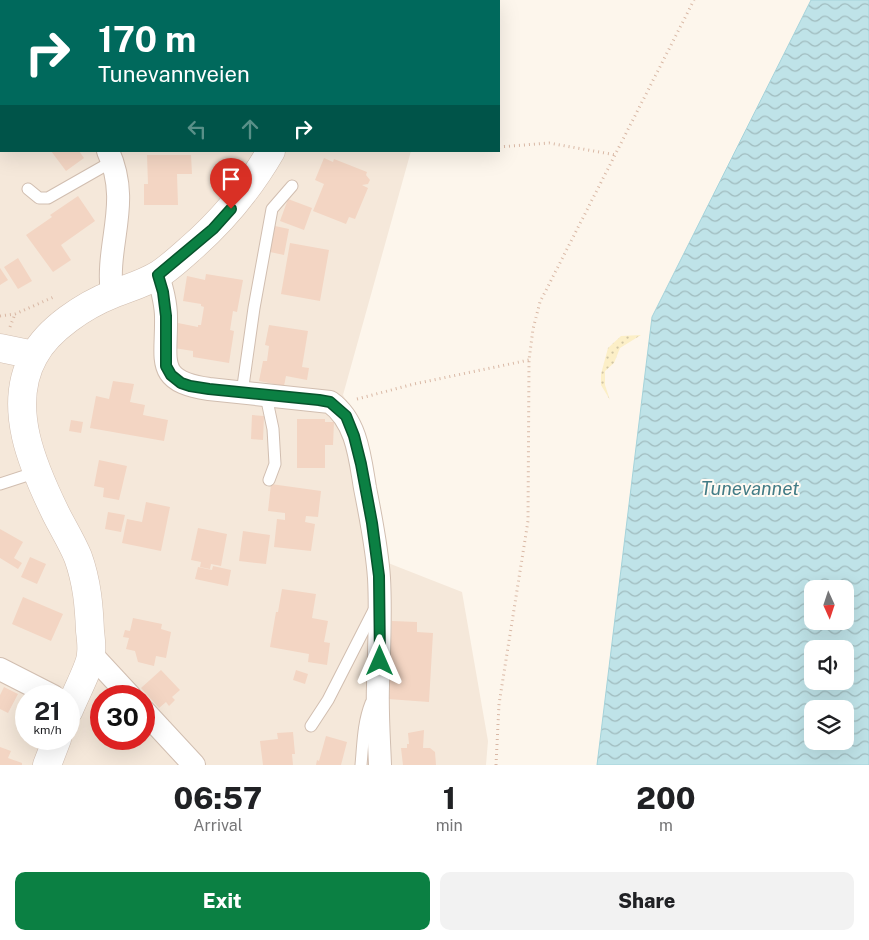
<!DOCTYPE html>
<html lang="en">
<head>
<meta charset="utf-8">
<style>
  :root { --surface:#fff; --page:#f2f2f2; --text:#202124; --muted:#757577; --accent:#0b8043 }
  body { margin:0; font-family:"Public Sans",sans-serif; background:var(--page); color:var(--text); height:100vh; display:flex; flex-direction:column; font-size:19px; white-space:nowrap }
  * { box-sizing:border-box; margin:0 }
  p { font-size:16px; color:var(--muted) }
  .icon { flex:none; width:28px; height:28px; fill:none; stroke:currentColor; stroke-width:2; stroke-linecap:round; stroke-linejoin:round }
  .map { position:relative; height:765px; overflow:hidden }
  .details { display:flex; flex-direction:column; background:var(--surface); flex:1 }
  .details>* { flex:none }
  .top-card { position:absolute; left:0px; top:0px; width:500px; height:152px; box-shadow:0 5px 20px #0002; background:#00695c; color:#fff; overflow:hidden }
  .needle { width:32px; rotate:177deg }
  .fabs { position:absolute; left:804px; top:580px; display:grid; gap:10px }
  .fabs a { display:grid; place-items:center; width:50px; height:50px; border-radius:10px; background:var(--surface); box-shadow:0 5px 20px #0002; font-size:25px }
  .speed { position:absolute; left:15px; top:685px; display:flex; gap:10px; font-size:25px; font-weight:700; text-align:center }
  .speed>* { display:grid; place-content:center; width:65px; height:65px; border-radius:50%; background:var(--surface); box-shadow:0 5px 20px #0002; line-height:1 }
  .speed small { font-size:12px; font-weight:400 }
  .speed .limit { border:8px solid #d22; background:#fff; color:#111 }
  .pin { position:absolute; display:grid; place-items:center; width:42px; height:42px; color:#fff; margin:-51px -21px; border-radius:50% 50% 50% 0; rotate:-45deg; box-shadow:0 0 5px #0007 }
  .pin .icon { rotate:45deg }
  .me { position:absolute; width:55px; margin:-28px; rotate:0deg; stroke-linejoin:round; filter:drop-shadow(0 0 4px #0008) }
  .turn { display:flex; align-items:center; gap:18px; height:105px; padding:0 15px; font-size:22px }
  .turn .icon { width:65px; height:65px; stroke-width:2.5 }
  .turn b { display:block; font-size:35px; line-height:42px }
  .lanes { display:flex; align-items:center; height:48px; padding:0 15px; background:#0003; justify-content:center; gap:25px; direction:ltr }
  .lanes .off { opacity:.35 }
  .eta { display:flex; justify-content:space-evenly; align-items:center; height:85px; text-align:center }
  .eta b { font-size:30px; font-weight:800; line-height:35px }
  .button { display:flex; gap:10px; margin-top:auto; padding:10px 15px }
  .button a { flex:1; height:58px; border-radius:10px; background:var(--accent); color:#fff; font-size:20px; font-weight:800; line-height:58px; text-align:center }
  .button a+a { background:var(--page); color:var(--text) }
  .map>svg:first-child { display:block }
</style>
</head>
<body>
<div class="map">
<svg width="869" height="765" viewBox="0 0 869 765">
  <defs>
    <pattern id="sand-dots" width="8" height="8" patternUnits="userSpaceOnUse" patternTransform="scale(1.25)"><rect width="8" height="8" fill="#fcefc7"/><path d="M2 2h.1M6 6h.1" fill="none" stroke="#d1c5a4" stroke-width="1.8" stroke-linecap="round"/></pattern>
    <pattern id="water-waves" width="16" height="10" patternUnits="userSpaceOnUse" patternTransform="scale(1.25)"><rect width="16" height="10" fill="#bfe3e8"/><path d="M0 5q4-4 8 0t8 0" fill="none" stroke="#a0bbbe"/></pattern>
  </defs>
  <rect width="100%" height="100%" fill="#fdf6ec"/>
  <!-- residential -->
  <path fill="#f5e8da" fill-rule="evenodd" d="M0,0h453l-452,1v150h410l-68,244 16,27 24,139 79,31 26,149 -2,24h-486zM26,696h43v43h-43zM101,696h43v43h-43z"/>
  <!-- sand -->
  <path fill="url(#sand-dots)" d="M641,335l-21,13 -6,15 -9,8v14l5,15 -9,-15v-11l7,-26 13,-12z"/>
  <!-- water -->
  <path fill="url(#water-waves)" stroke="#a5d3da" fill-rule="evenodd" d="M811,0h58v765h-272l55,-448zM812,589h33v32h-33zM812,649h33v32h-33zM812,709h33v32h-33z"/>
  <!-- building -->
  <path fill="#f3d5c3" d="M51,151h28l5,7 -18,13z
    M147,155h44l1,19h-15l1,31h-34v-21h4z
    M324,158l9,4 1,-3 33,13 -1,3 4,5 -2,4 -6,1 6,3 -13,31 -6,-2 -3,7 -33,-13 11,-27 -9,-4z
    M78,196l17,25 -34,24 10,15 -18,12 -27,-37 26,-18 -2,-2z
    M288,199l24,9 -8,22 -24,-9z
    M275,226l14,3 -5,26 -14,-3z
    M290,243l39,7 -9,51 -39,-7z
    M18,258l14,23 -14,8 -14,-22z
    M0,268l8,12 -8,5z
    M206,274l37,6 -6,32 -4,-1 -3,19 4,1 -5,32 -36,-6v-6l-19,-3 4,-25 20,4v-2h3l3,-18 -3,-1v-2l-18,-3 4,-25 18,4z
    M269,325l39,6 -6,36 7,1 -2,12 -21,-4 -2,10 -25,-5 4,-20h4l2,-15 -4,-1z
    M113,381l21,3 -4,18 15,3 -2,10 25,5 -4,21 -74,-13 6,-32 13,3z
    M252,415l12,1 -1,24 -12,-1z
    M297,419h28v3h9l-1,23h-8v23h-28z
    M71,420l12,2 -2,11 -12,-2z
    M99,460l28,6 -8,34 -16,-3 1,-9 -10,-2z
    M271,484l50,7 -3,26 -12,-1 -1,6 10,2 -4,27 -37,-4 3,-28 8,1v-7l-17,-2z
    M146,502l24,5 -9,44 -39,-8 5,-24 15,3z
    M108,512l17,3 -4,17 -16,-3z
    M198,528l29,6 -6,32 -10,-2 -1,5 -10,-2 1,-5 -10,-2z
    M0,529l23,13 -9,16 8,5 -4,6 -18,-11z
    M243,531l27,4 -4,29 -27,-3z
    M30,557l16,7 -9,20 -16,-7z
    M213,566l18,4 -3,16 -33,-7 3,-12 14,3z
    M282,589l34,5 -4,24 16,3 -4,21 6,1 -3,22 -19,-3 1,-8 -39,-7 6,-35h2z
    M23,597l40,17 -12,27 -39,-17z
    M133,618l29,6 -1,5 10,3 -5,26 -10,-2 -2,10 -16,-4 -3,-11 -9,-2 3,-11 -6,-1 2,-7 5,1z
    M392,621l25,1v10l16,1 -4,69 -41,-3z
    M161,670l19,20 -8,7 3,3 -6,6 -3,-4 -7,6 -18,-20z
    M296,670l12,4 -3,10 -12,-4z
    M4,687l14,7 -10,19 -8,-4v-14z
    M424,730l-1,18h7l5,4 1,13h-33l-2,-17h6v-4h2l-1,-11z
    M293,732l2,22h-3l1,11h-30l-3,-24 18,-2 -1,-6z
    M326,736l21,6 -6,23h-25l1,-5 2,1z
    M0,747l11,4 -3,7 14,5v2h-22z"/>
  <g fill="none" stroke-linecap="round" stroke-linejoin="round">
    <!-- service casing -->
    <g stroke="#d1beb0" stroke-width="13">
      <path id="service" d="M267,1l2,-1
        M28,189l11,9h9l65,-37
        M242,393l12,-85 18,-99 20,-23
        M266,396l7,33 2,35 -6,16
        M0,484l37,-12
        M311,726l17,-26 47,-92
        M361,765c2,-21 2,-42 10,-62"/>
    </g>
    <!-- minor casing -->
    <g stroke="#d1beb0" stroke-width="24">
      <path id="minor" d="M1,0l1,1
        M108,151c24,53 -3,92 4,144
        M158,275c4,14 8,28 8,42 1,44 -12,64 43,72l121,13c27,19 30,56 35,86 6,30 12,60 14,90 2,36 0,71 -1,107 -1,27 1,53 2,80
        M92,655l38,41
        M0,669l53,27
        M144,711l50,54"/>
    </g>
    <!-- tertiary casing -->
    <g stroke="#d1beb0" stroke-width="29">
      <path id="tertiary" d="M338,1v-1
        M0,348l34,7
        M69,710c5,-13 22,-45 22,-56 1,-7 0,-15 -1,-23 -1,-25 -3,-49 -12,-74 -6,-15 -15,-29 -22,-43 -23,-47 -50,-108 -22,-158 14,-27 51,-51 79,-62 15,-6 30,-10 45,-19 11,-7 22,-17 32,-26 32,-28 59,-60 81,-98
        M47,765l10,-26"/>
    </g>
    <!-- path -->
    <path stroke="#d9b8a5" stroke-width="3" stroke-dasharray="1 4" stroke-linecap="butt" d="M499,147l50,-4 67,12
      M0,316l15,-2 41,-18
      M10,327l5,-13
      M357,399l57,-15 115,-24
      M496,765l3,-61 29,-183 1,-161 4,-31 7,-27 154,-302"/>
    <!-- service -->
    <use href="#service" stroke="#fff" stroke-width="11"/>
    <!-- minor -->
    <use href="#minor" stroke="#fff" stroke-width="22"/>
    <!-- tertiary -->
    <use href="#tertiary" stroke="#fff" stroke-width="28"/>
  </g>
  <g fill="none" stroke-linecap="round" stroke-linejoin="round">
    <!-- route casing -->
    <g stroke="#07532c" stroke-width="12">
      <path id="route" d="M231,209l-18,20 -55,46 5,17 3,24v50l5,9 10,8 9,3 19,3 110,11 11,2 16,14 8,20 7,28 11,59 7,53 1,85"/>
    </g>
    <!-- route -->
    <use href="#route" stroke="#0b8043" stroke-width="9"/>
  </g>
  <g text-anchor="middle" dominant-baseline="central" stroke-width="4" stroke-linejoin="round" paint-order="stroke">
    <!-- water labels -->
    <g font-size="19" font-style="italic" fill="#437c86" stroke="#fffaf3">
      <text x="750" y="488">Tunevannet</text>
    </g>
  </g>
</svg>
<div class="fabs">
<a><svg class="needle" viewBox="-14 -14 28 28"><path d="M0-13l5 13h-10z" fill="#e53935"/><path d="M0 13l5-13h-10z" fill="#757577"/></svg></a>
<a><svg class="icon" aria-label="sound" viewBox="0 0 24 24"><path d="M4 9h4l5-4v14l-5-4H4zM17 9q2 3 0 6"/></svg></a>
<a><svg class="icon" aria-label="layers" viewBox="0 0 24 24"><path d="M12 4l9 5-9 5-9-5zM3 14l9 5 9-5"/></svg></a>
</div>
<div class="speed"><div>21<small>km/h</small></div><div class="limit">30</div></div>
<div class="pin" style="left:231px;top:209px;background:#d93025"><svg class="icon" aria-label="arrive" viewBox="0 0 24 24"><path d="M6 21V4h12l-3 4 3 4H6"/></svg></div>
<svg class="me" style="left:380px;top:661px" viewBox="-20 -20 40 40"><path d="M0-17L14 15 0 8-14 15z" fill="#0b8043" stroke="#fff" stroke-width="4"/></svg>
<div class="top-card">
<div class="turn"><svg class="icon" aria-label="right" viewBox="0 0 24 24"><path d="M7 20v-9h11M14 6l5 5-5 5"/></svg><div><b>170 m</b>Tunevannveien</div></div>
<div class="lanes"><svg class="icon off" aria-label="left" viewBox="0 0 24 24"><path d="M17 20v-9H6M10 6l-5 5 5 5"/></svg><svg class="icon off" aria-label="ahead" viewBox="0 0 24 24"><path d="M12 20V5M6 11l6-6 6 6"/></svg><svg class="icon" aria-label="right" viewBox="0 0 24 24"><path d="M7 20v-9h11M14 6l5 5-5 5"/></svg></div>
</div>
</div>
<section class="details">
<div class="eta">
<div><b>06:57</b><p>Arrival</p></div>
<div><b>1</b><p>min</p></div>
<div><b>200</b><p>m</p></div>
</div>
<div class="button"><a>Exit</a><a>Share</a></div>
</section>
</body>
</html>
